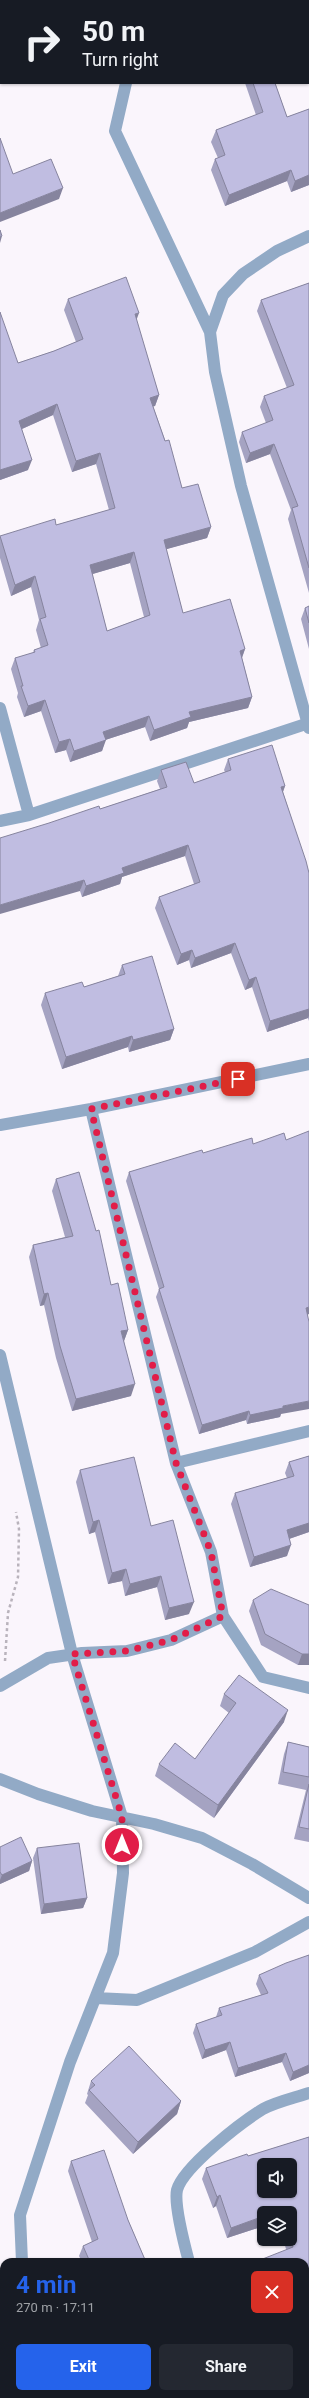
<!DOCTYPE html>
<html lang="en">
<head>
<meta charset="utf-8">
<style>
  :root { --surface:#171b24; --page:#242831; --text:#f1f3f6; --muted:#9ea1a6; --accent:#2563eb }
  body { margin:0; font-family:Roboto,sans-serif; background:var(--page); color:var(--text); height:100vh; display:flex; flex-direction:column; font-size:15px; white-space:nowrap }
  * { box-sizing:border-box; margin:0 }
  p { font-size:13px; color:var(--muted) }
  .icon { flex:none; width:22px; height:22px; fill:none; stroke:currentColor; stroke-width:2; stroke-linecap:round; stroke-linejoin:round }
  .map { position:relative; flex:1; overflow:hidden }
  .details { position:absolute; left:0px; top:2258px; width:309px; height:140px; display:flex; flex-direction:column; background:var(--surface); border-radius:12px 12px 0 0; box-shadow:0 1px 3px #0004 }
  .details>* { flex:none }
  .hud { position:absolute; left:0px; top:0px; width:309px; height:84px; box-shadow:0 1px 3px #0004; background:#171b24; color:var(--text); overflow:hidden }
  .buttons { position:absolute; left:257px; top:2158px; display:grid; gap:8px }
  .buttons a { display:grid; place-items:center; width:40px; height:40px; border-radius:6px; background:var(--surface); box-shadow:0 1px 3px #0004; font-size:20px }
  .pin { position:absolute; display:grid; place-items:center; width:34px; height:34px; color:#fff; margin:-17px; border-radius:8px; box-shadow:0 2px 6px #0006 }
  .me { position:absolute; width:44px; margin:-22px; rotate:0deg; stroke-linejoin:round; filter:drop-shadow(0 0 3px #0008) }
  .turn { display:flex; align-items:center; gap:14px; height:84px; padding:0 16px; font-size:18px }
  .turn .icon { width:52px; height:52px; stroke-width:2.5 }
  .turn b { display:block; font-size:28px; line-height:34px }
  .round { display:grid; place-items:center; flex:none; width:42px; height:42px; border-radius:6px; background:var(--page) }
  .overview { display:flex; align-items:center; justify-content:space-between; height:68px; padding:0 16px }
  h1 { font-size:24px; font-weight:700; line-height:30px; color:var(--accent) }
  .action { display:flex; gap:8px; margin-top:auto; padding:8px 16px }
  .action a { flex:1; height:46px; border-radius:6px; background:var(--accent); color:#fff; font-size:16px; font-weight:700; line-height:46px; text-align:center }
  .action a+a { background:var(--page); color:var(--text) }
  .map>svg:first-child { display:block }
</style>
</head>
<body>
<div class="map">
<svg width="309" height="2398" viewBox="0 0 309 2398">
  <rect width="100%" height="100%" fill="#faf5fc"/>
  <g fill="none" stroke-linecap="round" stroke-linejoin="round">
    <!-- path -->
    <path stroke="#b9b3bc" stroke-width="2.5" stroke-dasharray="3 3" stroke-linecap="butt" d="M5,1661l3,-48 10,-36 1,-48 -3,-17"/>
    <!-- street -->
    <path stroke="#92aac6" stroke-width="12" d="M143,1l3,-1
      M0,40l1,-1
      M126,83l-11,48 95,201
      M309,236l-32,15 -34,23 -20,21 -13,37 5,40 26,114 68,242
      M0,708l29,107
      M0,821l29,-6 280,-92
      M91,1109l85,354 35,89 12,64 40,61 46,11
      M0,1125l91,-16 218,-45
      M0,1355l72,299 50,163 1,56 -10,80 -43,109 -50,153 2,47
      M176,1463l133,-32
      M0,1686l48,-28 34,-5 45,-2 44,-11 52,-24
      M0,1779l38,15 54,17 62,13 48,14 50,26 57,34
      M96,1998l41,2 118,-48 54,-30
      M189,2262c-4,-15 -15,-58 -12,-72 6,-23 65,-68 86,-81 13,-7 31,-11 46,-16
      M305,2359l4,-2
      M0,2381l4,8
      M46,2394l1,4
      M209,2398l14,-4"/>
  </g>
  <!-- wall -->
  <path fill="#a5a3c2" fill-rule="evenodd" d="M245,83h30l12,34 22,-8v76l-18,7 -4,-11 -62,25 -14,-36 4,-11 3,-1 -7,-16 5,-12 40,-15z
    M309,283v310l-21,-74 3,-9 -21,-56 -24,9 -7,-21 3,-10 24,-9 -6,-16 4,-11 23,-8 -30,-77 4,-11z
    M68,299l68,22 23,74 -4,11h-2l29,82 29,39 -4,11 -41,11 17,64 62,36 -3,9 10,39 -4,11 -59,14 -2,6 -37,13 -5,-14 -40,13 -3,11 -32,11 -4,-12 -11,3 -14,-42 -17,6 -7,-20 1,-4 -7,-24 4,-11 18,-5 1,-3 7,-2 -5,-18 3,-10 -8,-33 -20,9 -11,-38v-22l56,-11 53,-15 -13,-46 -24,8 -19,-57 -31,14 6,41 -28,10 18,-117 36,-12 22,-9 -12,-32zM130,563l14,54 -37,14 -15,-57z
    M309,606v43l-8,-30 4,-11z
    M228,759l57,27 -2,6 26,81v148l-1,-3 -41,14 -15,-45 -7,3 -14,-37 -40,15 -2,-8 -12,5 -22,-57 4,-11 35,-13 -9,-28 -63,21 -2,7 -38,13 -2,-6 20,-82 60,-20 -3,-8 4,-11 33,13 31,-11 -1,-2z
    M122,965l52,64 -4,11 -41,12 -1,-5 -66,22 -21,-64 4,-12 39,-6 34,-11z
    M203,1153l105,162 -28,102 -33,7 -1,-4 -47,14 -43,-137 3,-8 -33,-108 3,-9z
    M56,1179l55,106 17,45 -4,11 7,55 -59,15 -16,-53 -12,-53 -4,1 -11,-49 4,-12 32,-8 -13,-46z
    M309,1456v76l-20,7 -2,17 -37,11 -19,-63 4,-11 52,-15 -2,-5 4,-11z
    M80,1470l71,56 38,88 -24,6 -8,-33 -32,9 -3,-15 -14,3 -13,-52 -6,2 -13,-52z
    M253,1600l56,5v60h-11l-37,-20 -12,-34z
    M224,1694l60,28 -70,96 -59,-42 4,-12 36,-5 34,-46 -9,-7z
    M288,1742l21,5v95l-15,-3 12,-49 -28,-6 6,-30z
    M0,1847l32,14 -3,10 -29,13z
    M37,1848l50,50 -4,10 -42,6 -8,-56z
    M309,1955v118l-19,8 -8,-19 -47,15 -9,-27 -24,9 -9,-26 3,-9 20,-7 3,-9 42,-13 -5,-11 3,-9z
    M91,2081l90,20 -4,13 -44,40 -48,-51 3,-8 -1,-1z
    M309,2137v169l-4,1v-45l-19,-13 -3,-10h7v-26h-26v13l-37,12 -11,-32 -3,2 -11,-29 4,-11 42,-12z
    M71,2161l57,59 18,42h-64l-3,-6 4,-10 9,-4 -24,-71z"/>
  <!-- shaded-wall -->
  <path fill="#86849e" d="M291,170l-4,11 -62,25 4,-11z
    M309,175v10l-18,7 4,-11z
    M63,188l-4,11 -59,23v-9z
    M2,236l-2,7v-6z
    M139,313l-4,11v-10z
    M159,395l-4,11 -9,3 4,-11z
    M57,404l-4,11 -38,17 4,-11z
    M274,444l-4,10 -24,9 4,-10z
    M100,453l-4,11 -24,8 4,-11z
    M32,460l-4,10 -28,10v-10z
    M211,527l-4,11 -47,13 4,-11z
    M134,552l-4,11 -44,13 4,-11z
    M35,576l-4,11 -20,9 4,-11z
    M245,649l-4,11 -1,-9z
    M252,697l-4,11 -59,14 -2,6 -37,13 4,-11 35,-18z
    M45,700l-4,11 -17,6 4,-11z
    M149,716l-4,11 -46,15 4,-10z
    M70,739l-4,11 -11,3 4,-11z
    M106,740l-4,11 -32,11 4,-11z
    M285,786l-4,11v-10z
    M188,845l-3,11 -63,21 -2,7 -38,13 4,-11 36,-18z
    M84,880l-4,11 -80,23v-9z
    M235,943l-4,10 -40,15 4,-10z
    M192,950l-3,10 -12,5 4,-11z
    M256,977l-4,10 -7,3 4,-10z
    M309,1009v7l-1,2 -41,14 3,-11z
    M174,1029l-4,11 -41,12 4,-12z
    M132,1036l-4,11 -66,22 4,-12z
    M48,1293l-4,12 -4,1 4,-12z
    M309,1307v7l-6,3 3,-9z
    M128,1330l-4,11 -3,-10z
    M135,1384l-4,12 -59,15 4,-12z
    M309,1401v8l-28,5 -1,3 -33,7 3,-9 33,-9z
    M249,1411l-3,9 -47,14 3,-9z
    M99,1520l-4,12 -6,2 4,-12z
    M309,1523v9l-26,9 4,-11z
    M291,1545l-4,11 -37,11 4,-10z
    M126,1569l-4,12 -14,3 4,-11z
    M161,1576l-4,11 -32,9 5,-12z
    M194,1602l-5,12 -24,6 4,-12z
    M302,1654h7v11h-11z
    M288,1710l-4,12 -70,96 4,-13z
    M32,1861l-3,10 -29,13v-4l2,-5z
    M87,1898l-4,10 -42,6 3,-10z
    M230,2042l-4,8 -24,9 3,-9z
    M286,2053l-4,9 -47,15 3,-9z
    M309,2065v8l-19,8 3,-9z
    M181,2101l-4,13 -44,40 5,-12z
    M220,2195l-4,11 -3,2 4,-11z
    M264,2216v10l-37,12 4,-10z
    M309,2297v9l-4,1v-9z"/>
  <!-- building -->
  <path fill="#c0bde1" stroke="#86849e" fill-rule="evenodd" d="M253,83h22l12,34 22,-8v66l-14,6 -4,-11 -62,25 -14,-36 10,-4 -9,-25 47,-18z
    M0,138l13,36 38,-15 12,29 -63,25z
    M0,230l2,6 -2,1z
    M126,277l13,36 -4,1 24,81 -9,3 15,43 4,-1 13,48 16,-4 13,43 -47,13 19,73 47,-14 15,50 -5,2 12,46 -63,15 2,5 -37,13 -5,-14 -46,16 3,8 -32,11 -4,-12 -11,3 -14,-42 -17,6 -7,-20h2l-8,-28 20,-6 -1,-2 14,-5 -8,-26 6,-2 -11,-41 -20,9 -15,-49 55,-17 1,6 59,-17 -15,-55 -24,8 -19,-57 -38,17 13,39 -32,10v-158l18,51 36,-12 29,-12 -15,-40zM134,552l16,63 -43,16 -17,-66z
    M309,283v285l-17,-60 6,-2 -24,-62 -24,9 -8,-21 31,-12 -9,-24 30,-11 -33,-85z
    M309,606v17l-4,-15z
    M272,745l13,41 -4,1 25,74 3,12v136l-39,12 -14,-44 -7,3 -14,-37 -40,15 -3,-8 -11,4 -22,-57 41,-15 -12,-37 -66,23 2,5 -38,13 -2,-6 -84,25v-67l49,-15 50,-17 1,3 67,-22 -6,-17 25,-8 8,21 37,-13 -3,-11z
    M152,956l22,73 -41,11 -1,-4 -66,21 -21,-64 37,-11 2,5 41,-13 -3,-9z
    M309,1131v176l-3,1 3,14v79l-26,5v2l-33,7 -1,-4 -47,14 -43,-136 5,-2 -35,-115 73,-22 1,3 49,-15 1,6 31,-11 2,7z
    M79,1172l17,59 3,-1 12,55 7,-2 10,47 -7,1 14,53 -59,15 -16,-53 -12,-53 -4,1 -11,-49 40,-9 -17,-57z
    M309,1456v67l-22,7 4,15 -37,12 -19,-64 59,-17 -5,-14z
    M134,1457l17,69 22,-6 21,82 -25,6 -8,-32 -31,8 -4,-15 -14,4 -13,-53 -6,2 -13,-52z
    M271,1589l38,16v49h-7l-37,-20 -12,-34z
    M239,1675l49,35 -70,95 -59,-41 16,-21 20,16 41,-56 -12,-9z
    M288,1742l21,5v30l-26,-5z
    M309,1784v45l-10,-2z
    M21,1837l11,24 -30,14 -2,-3v-25z
    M79,1843l8,55 -43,6 -7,-56z
    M309,1955v110l-16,7 -7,-19 -48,15 -8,-26 -25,8 -9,-26 26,-9 -3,-7 49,-15 -9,-18 27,-12z
    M129,2046l52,55 -43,41 -49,-52 6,-5 -4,-4z
    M309,2137v160l-4,1v-36h-50l38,-15 -3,-9v-25h-9l-1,-2 -6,2h-10v3l-33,12 -11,-33 -3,2 -11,-29 41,-14 1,2zM264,2165h26v26h-26z
    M104,2150l24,70 18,42h-56l-7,-16 15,-7 -27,-78z"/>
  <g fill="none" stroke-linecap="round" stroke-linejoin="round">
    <!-- route -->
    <path stroke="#e11d48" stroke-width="7" stroke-dasharray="0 12.6" d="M122,1845v-28l-50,-163 55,-3 44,-11 52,-24 -12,-64 -35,-89 -85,-354 147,-30"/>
  </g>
</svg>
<div class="buttons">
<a><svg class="icon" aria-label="sound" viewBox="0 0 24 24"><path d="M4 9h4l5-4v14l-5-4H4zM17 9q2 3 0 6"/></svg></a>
<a><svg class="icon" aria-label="layers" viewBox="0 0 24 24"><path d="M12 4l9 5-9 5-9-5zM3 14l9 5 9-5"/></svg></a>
</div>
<div class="pin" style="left:238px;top:1079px;background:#d93025"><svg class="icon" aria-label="arrive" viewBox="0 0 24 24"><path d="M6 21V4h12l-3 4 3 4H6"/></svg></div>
<svg class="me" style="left:122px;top:1845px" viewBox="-20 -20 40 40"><circle r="17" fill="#e11d48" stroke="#fff" stroke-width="3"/><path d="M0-11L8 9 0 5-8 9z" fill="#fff"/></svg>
<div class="hud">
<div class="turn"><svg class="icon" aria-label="right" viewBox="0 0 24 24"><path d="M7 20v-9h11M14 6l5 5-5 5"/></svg><div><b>50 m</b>Turn right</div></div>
</div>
<section class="details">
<div class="overview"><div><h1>4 min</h1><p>270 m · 17:11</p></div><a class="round" style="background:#d93025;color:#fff"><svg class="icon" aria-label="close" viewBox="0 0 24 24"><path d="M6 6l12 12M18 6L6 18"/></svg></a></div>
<div class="action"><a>Exit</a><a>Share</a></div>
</section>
</div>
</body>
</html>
